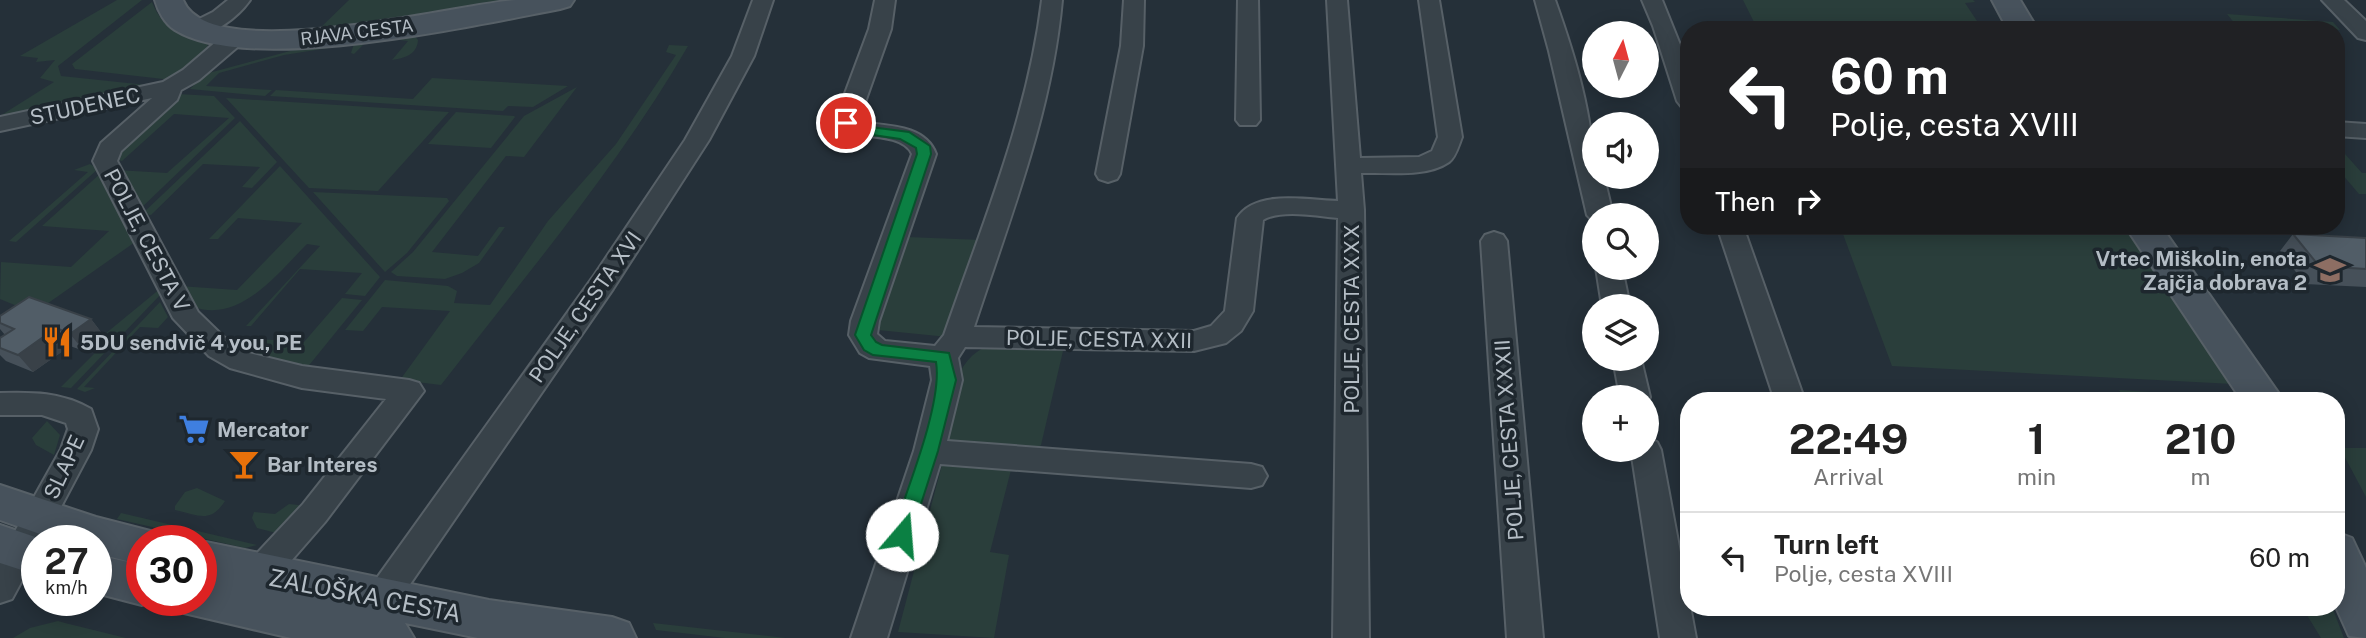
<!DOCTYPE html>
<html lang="en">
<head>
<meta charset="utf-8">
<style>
  :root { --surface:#fff; --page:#f6f6f6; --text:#222; --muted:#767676; --line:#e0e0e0 }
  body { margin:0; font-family:"Public Sans",sans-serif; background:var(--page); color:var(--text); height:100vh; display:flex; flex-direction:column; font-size:26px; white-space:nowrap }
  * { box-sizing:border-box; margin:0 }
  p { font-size:23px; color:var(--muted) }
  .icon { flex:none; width:38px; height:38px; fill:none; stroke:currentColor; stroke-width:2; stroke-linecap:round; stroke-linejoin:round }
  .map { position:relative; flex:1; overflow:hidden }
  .panel { position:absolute; left:1680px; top:392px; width:665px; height:224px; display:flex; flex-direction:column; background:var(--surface); border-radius:28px; box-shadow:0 4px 18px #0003 }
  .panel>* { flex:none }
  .banner { position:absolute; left:1680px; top:21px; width:665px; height:214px; border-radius:28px; box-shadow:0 4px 18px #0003; background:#202124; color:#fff; overflow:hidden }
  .needle { width:46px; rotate:6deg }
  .buttons { position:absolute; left:1582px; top:21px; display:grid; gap:14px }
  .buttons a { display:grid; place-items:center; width:77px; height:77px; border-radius:50%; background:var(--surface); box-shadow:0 4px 18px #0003; font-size:35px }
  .speed { position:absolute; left:21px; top:525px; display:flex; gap:14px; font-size:35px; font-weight:700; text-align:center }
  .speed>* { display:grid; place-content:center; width:91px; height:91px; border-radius:50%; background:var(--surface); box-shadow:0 4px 18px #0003; line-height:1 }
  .speed small { font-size:18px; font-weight:400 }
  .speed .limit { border:10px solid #d22; background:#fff; color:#111 }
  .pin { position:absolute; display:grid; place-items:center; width:60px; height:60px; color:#fff; margin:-30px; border:4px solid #fff; border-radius:50%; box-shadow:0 2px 7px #0007 }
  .me { position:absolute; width:77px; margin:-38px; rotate:18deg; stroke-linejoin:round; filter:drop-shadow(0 0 5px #0008) }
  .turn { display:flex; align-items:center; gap:24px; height:147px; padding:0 35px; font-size:32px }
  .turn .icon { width:91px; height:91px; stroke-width:2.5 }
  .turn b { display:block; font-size:49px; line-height:60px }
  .then { display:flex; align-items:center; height:66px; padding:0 35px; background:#0003; gap:14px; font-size:26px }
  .eta { display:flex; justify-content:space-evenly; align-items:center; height:119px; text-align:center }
  .eta b { font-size:42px; font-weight:700; line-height:49px }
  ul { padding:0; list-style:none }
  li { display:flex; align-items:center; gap:21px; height:91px; padding:0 35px; border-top:2px solid var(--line) }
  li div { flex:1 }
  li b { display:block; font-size:26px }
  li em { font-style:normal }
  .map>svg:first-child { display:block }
</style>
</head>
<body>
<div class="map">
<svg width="2366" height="638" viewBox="0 0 2366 638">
  <rect width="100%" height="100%" fill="#253039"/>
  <!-- green -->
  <path fill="#2a3e3b" d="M117,0h25l-84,66 3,10 95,10 -156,34v-4l54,-34 -14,-4 15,-18 -19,2 2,-4 -18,-2z
    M349,0h172l-204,31z
    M1743,0h230l2,2 -10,1 18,27h-225z
    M152,2c12,30 28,31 56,42l-2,7 -34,29 -97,-11 -3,-5z
    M2227,14l106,8 7,8 -104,-5z
    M403,33l10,1 5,6c-1,15 -14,18 -26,20l16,-19 -24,-3 -6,5h-13l-11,11 -3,-1 3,-9 -70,11 -65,18 -13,13 66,4 -7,6 -75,-7 15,-15 100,-27z
    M669,45l19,1c-70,121 -162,229 -247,339l-41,-5 50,-69 -68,-4 -19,24 -18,-1 40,-50 63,6 9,5 -3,12 36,2 58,-84 68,-77 60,-89 -10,-3z
    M432,78l136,8 -35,21 -25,-1 -5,5 -233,-15 6,-6 137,9z
    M577,87l-53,70 -18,-1 -74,96 46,4 21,-29h6l-26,36 -17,10 -17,6 -48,-3 -6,-4 22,-20 111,-136z
    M177,94l37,2 21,22 -96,92 -23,-40 51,3 62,-55 -55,-4 -52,47 -7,-2 -1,-8z
    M226,98l223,14 -71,79 -69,-3z
    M456,112l58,4 1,1 -24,31 -63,-4z
    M240,121l37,41 -25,26 -10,-1 18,-20 -57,-3 -52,51 -9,-1z
    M2336,144l26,29h4v21h-7l-23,-27z
    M90,164l8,5 -82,73 -7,-1 79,-69 -14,-2z
    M280,166l100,111 -15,19 -20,-2 17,-21 -62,-4 -49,57h-5l74,-80 -13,-2c-30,30 -68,81 -116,62l-12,-20 58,4 65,-67 -64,-5 -20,21h-9z
    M101,173l37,67 -104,73 -34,-14 1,-37 70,5 38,-36 -67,-5z
    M313,192l134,6 2,3 -42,52 -22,19z
    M1840,226h285l108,158 -341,-18z
    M907,237l75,3 -34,97 -70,-7 -4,-10z
    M161,288l2,4 -92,96 -10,-1 35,-35 -8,-4z
    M342,298l20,2 -56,69c-22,-5 -59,-7 -65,-31l63,4z
    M160,302l8,15 -10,11 -18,-1 -56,60 11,1 -10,4 -8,-3z
    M991,344l66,2 6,5 -22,94 -8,7 -80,-8 -6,-5c5,-38 3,-78 44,-95z
    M2119,390l122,8 2,3h-117z
    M47,421l13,14 -6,20 -18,-10 -4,-7z
    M2340,448h26v49z
    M943,461l69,5 -22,86 19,3 -15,83 -96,-6z
    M197,488l28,13c-15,23 -26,14 -50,9v-4l10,-14z
    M289,504l18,2 -23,29 -27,-7 -5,-10 2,-6 21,2z
    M121,513l136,32 -12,3 -128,-29z
    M2302,607h30l12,31h-23z
    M58,621l7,2 61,15h-113l17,-10z
    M653,623l133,15h-61l-69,-8z"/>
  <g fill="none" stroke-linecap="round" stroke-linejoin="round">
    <!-- street casing -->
    <g stroke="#576067" stroke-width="4">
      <path id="street" d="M228,0h22c-12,17 -39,39 -61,34l-3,-5 3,-5 24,-12z
        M753,0h20l-19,56 -45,84 -96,149 -220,320 -12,4 -12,-4 -5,-10 5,-10 224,-312 92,-137 47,-84z
        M875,0h20l-4,29 -33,93c28,4 67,2 78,32l-57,167 -2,13 8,7 50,5 9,-11c38,-110 84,-219 98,-335h20c-10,113 -53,220 -88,327l220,4 17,-5 14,-15 12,-93c19,-29 70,-18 101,-17l-11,-201h20l13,158 59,-1 13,-6 6,-14 -19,-137h20l23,137c-3,7 -6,20 -13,25 -23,16 -61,10 -88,11l3,37 5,428h-36l5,-420c-21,-2 -57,-9 -75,2l-10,91 -12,20 -15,12 -32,8 -229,-4 -7,11 4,22 -15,61 304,23 11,3 5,9 -5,9 -11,3 -311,-24 -53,174h-36l63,-187 18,-71 -2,-14 -61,-8 -9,-5 -11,-18 2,-14 61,-167c-9,-21 -50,-16 -69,-21l-9,-10 35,-94z
        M1124,0h20l-1,46 -23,128 -3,5 -9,3 -9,-3 -3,-5 25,-128z
        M1238,0h20l2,120 -4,5h-16l-4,-5z
        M1535,0h20c20,56 39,118 39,177h10l9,38h-19v7l-7,-7 -38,-164z
        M1642,0h20l27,67v41l-8,-2 -4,-5 -24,-75z
        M2322,0h22l22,21v19l-8,-2z
        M233,32l8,2 3,5 -3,5 -42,36 -18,10 -4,10 -56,51 -4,10 81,151 31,30 20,11 53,13 107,14 10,3 5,8 -99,131 -54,62 -12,4 -12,-4 -5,-10 5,-10 56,-60 83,-105 -84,-11 -72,-20 -21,-12 -36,-38 -80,-157 8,-18 51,-45 -152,33v-14l163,-35 20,-12 42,-36z
        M2336,122l30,2v14l-30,-2z
        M1717,226h26l62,175h-30z
        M1494,232l9,3 4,6 36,397h-36l-26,-397 4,-6z
        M1596,268h26l8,38h-28z
        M1613,359h28l9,38 -3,6v-6h-27z
        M0,393c32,-1 62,-1 91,16l7,20 -7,21 -48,91h-6v12l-25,46 -12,4v-45l61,-109 7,-20 -2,-6 -24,-8h-42z
        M1647,438l10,4 4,8 35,188h-36l-29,-188h16z"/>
    </g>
    <!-- secondary casing -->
    <g stroke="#576067" stroke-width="4">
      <path id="secondary" d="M155,0h28c26,68 275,4 333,0 19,0 39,0 58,0l-4,6 -10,3c-85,16 -311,67 -385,21 -10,-6 -17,-19 -20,-30z
        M1992,0h28l18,30h-30z
        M2125,226h36l123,175h-42z
        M0,485l96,32 62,16 4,8h-20v24l-46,-12v-12h-36l-60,-21z
        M0,525l47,16h-10v34l-37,-12z
        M2336,532l16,6 14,30v70l-17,-2 -13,-29z
        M201,541l288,59 123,17 17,6 7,15h-158l-73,-15 9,15h-123l-107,-25 -6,-13h23v-21l15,3 -15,-3z
        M96,555l46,10v35h12l-12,5 -46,-12z"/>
    </g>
    <!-- street -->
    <use href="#street" fill="#384249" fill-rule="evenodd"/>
    <!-- secondary -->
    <use href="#secondary" fill="#47525c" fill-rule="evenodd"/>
  </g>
  <!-- wall -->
  <path fill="#465059" d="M2293,234l73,4v49l-61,-3 -25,-33z
    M0,316l91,3 13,17 -20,15 -14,-5 -37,26 -27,-11 -6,-6v-17l5,-3 -5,-6z"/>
  <!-- shaded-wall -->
  <path fill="#394148" d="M91,319l13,17 -20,15 -14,-17z
    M56,328l14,18 -37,26 -15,-17z"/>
  <!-- building -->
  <path fill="#515d67" stroke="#394148" stroke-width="2" d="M2293,234l73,4v31l-47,-3z
    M29,297l62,22 -21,15 -14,-6 -38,27 -18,-7v-10l14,-9 -14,-6v-7z"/>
  <!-- route -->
  <path fill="#0b8043" stroke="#07532c" stroke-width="2" d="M846,119l9,6 54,7 21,14 1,8 -60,181 5,7 6,3 67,8 7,27 -18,71 -27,84 -3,5 -6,3 -7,-3 -3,-5c14,-43 51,-132 44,-173l-63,-7 -9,-5 -9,-15 62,-181 -1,-6 -16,-9 -54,-8 -7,-8z"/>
  <!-- icons -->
  <defs>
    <g id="school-bare" transform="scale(2.415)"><path d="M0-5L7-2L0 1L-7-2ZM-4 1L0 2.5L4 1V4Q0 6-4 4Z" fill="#8d6e63" stroke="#1e272e" stroke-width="2.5" paint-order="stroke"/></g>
    <g id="restaurant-bare" transform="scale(2.415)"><path d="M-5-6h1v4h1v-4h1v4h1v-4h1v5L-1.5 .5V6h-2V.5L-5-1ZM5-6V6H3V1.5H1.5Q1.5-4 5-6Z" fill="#e8710a" stroke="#1e272e" stroke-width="2.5" paint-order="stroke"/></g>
    <g id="supermarket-bare" transform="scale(2.415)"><path d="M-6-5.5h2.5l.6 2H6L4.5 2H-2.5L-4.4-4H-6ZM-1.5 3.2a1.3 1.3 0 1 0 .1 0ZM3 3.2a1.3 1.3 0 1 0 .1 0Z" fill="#3f7fe0" stroke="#1e272e" stroke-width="2.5" paint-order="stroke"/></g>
    <g id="bar-bare" transform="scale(2.415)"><path d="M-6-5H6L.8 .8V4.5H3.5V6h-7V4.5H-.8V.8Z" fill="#e8710a" stroke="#1e272e" stroke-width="2.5" paint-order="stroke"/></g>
  </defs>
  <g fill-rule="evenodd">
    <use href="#school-bare" x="2330" y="270"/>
    <use href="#restaurant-bare" x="57" y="342"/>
    <use href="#supermarket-bare" x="194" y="429"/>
    <use href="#bar-bare" x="244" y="464"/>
  </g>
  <g text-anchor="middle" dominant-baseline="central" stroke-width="7" stroke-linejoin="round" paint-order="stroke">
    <!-- far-street labels -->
    <g font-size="18" fill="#b4bdc5" stroke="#1e272e">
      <text transform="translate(357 32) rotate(-7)">RJAVA CESTA</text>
    </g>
    <!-- street labels -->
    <g font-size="21" fill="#b4bdc5" stroke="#1e272e">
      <text transform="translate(85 106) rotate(-12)">STUDENEC</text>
      <text transform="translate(147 240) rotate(62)">POLJE, CESTA V</text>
      <text transform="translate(585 307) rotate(-55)">POLJE, CESTA XVI</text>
      <text transform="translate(1351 319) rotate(-90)">POLJE, CESTA XXX</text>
      <text transform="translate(1099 339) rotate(1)">POLJE, CESTA XXII</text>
      <text transform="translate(1509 440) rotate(-94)">POLJE, CESTA XXXII</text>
      <text transform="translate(64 467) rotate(-65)">SLAPE</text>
    </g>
    <!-- poi labels -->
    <g font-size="21" font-weight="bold" fill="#b4bdc5" stroke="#1e272e" text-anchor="start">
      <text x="2307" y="258" text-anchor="end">Vrtec Miškolin, enota<tspan x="2307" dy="24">Zajčja dobrava 2</tspan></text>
      <text x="80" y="342">5DU sendvič 4 you, PE</text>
      <text x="217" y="429">Mercator</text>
      <text x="267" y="464">Bar Interes</text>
    </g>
    <!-- near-street labels -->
    <g font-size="24" fill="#b4bdc5" stroke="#1e272e">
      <text transform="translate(365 595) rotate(11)">ZALOŠKA CESTA</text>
    </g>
  </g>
</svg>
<div class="buttons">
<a><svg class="needle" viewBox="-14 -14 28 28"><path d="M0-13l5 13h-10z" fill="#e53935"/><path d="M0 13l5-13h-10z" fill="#767676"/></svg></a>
<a><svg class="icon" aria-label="sound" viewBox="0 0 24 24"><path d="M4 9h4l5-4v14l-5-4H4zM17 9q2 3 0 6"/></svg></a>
<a><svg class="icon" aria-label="search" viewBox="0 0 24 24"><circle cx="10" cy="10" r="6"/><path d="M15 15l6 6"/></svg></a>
<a><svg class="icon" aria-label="layers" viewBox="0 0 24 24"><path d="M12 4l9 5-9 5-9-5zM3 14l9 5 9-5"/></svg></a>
<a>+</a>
</div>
<div class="speed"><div>27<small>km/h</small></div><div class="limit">30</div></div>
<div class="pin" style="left:846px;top:123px;background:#d93025"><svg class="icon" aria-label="arrive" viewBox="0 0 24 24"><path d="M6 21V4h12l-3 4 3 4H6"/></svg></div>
<svg class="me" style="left:902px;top:535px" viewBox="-20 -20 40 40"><circle r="19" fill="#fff"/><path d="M0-13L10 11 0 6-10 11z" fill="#0b8043"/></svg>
<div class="banner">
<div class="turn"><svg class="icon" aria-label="left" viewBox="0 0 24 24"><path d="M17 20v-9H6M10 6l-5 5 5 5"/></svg><div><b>60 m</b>Polje, cesta XVIII</div></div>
<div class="then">Then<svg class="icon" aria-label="right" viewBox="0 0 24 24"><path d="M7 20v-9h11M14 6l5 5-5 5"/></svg></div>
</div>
<section class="panel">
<div class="eta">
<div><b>22:49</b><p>Arrival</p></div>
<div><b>1</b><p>min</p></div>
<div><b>210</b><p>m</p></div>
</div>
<ul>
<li><svg class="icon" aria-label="left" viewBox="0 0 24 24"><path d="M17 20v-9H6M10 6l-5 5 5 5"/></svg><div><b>Turn left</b><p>Polje, cesta XVIII</p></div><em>60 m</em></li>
</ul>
</section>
</div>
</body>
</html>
